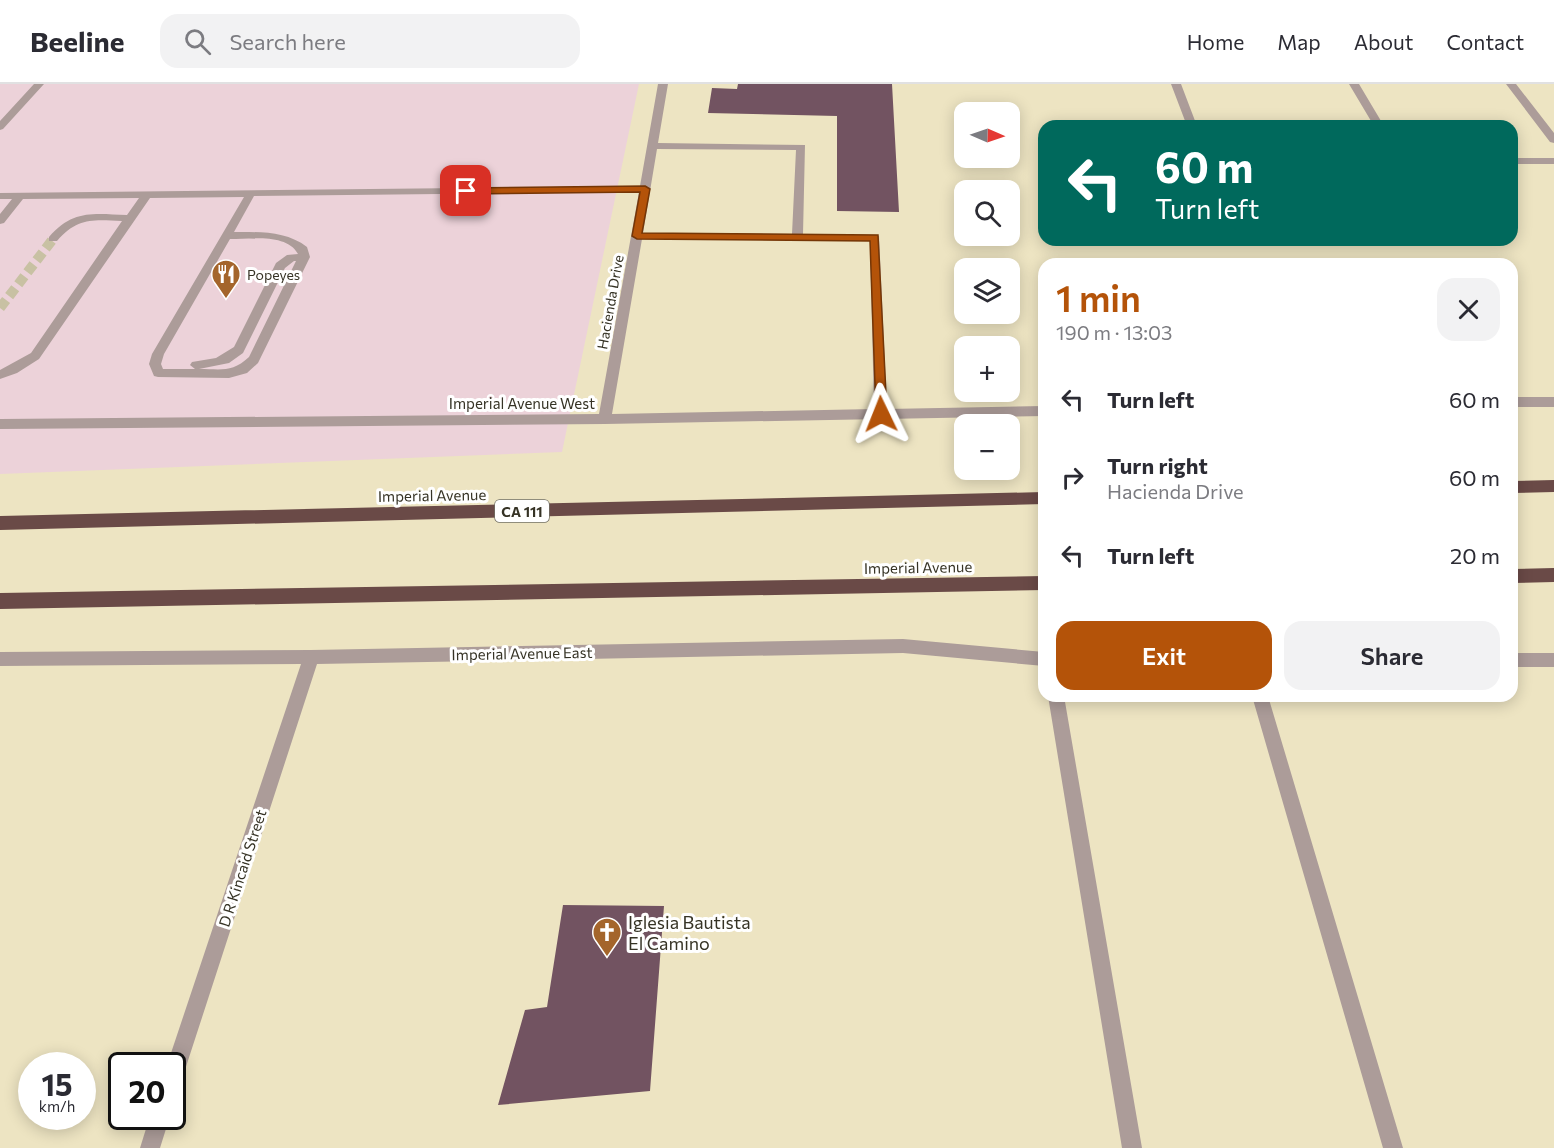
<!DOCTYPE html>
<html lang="en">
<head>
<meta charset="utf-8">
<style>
  :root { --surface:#fff; --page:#f2f2f3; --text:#2b2b33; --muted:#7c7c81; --line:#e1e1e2; --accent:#b45309 }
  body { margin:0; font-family:Commissioner,sans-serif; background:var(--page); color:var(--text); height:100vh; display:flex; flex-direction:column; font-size:22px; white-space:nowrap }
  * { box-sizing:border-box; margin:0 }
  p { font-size:20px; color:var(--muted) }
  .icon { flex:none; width:33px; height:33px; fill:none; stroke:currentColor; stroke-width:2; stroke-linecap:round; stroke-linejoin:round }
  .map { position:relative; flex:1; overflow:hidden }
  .details { position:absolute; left:1038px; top:174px; width:480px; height:444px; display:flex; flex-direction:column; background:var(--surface); border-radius:18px; box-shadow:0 3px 15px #0003 }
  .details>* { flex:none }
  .guide { position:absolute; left:1038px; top:36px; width:480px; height:126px; border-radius:18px; box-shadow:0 3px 15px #0003; background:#00695c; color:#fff; overflow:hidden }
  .needle { width:39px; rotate:92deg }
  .tools { position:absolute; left:954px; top:18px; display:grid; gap:12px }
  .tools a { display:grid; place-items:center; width:66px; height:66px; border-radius:12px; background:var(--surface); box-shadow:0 3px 15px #0003; font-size:30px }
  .speed { position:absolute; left:18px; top:968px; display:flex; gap:12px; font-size:30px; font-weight:700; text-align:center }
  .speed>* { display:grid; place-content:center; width:78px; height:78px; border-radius:50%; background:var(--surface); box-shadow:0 3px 15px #0003; line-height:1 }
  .speed small { font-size:15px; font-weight:400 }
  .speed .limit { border:3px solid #111; border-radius:9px; background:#fff; color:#111 }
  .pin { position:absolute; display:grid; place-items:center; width:51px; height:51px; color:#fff; margin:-26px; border-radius:12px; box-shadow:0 3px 9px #0006 }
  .me { position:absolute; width:66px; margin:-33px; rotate:358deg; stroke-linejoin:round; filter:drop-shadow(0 0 4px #0008) }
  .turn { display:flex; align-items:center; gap:21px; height:126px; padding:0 18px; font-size:27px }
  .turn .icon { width:78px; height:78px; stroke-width:2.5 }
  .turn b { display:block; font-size:42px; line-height:51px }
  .round { display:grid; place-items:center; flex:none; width:63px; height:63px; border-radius:18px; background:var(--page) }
  .overview { display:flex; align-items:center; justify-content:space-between; height:102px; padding:0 18px }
  h1 { font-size:36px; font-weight:600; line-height:45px; color:var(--accent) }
  .primary-button { display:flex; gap:12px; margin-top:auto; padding:12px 18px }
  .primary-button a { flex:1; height:69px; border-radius:18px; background:var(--accent); color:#fff; font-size:24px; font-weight:600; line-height:69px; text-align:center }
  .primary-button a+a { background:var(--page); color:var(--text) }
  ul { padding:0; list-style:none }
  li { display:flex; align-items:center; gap:18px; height:78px; padding:0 18px }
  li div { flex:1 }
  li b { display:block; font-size:22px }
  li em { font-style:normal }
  header { display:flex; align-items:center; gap:36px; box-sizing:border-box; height:84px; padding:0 30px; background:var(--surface); border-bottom:2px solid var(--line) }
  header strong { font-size:28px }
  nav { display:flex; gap:33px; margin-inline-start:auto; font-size:21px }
  .search { width:420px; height:54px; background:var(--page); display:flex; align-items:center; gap:15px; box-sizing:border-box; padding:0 21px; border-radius:18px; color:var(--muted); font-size:22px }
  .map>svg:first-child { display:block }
</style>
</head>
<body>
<header>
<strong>Beeline</strong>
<div class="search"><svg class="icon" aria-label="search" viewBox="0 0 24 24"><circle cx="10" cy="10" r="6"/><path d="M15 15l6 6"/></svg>Search here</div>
<nav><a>Home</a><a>Map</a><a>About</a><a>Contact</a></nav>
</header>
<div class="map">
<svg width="1554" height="1064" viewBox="0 0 1554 1064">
  <rect width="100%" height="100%" fill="#ede4c2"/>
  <!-- commercial -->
  <path fill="#ecd2d9" d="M0,0h639l-77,368 -562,22z"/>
  <!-- building -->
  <path fill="#725361" d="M738,0h154l7,128 -62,-1v-95l-129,-3 4,-25 25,1z
    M563,821l101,1 -14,185 -152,14 27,-95 22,-3z"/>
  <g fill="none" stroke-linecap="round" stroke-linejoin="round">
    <!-- minor-tunnel -->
    <path stroke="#c8c1a3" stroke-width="10" stroke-dasharray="10 5" stroke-linecap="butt" d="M0,224l53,-69"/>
    <!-- minor -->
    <path fill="#ac9c99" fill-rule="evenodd" d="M34,0h10l-41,45 -3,1v-9z
      M658,0h10l-10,59 147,2 -2,89 76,2 8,173 157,-3v10l-439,8 -605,5v-10l599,-5 40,-222 -385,4 -20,36c26,0 52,-1 73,15l3,10 -52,106 -11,10 -18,5 -71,-1 -4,-1 -5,-12 3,-10 92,-157 -94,1 -111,161 -22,14 -17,6v-9l31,-17 91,-132c-29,-1 -44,-4 -65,20h-8v-4c24,-28 45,-23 78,-22l12,-17 -116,1 -19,24 -4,1v-10l12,-15h-12v-6l640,-7zM657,65l139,1 -4,84 -149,-1zM230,155c20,0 57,-6 68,15l-11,1 -11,8 -42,84 -18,11 -24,4 -2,3 5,4h-32l-2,-5 3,-10zM642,155l228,2 4,168 -262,5zM294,177h2l-47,96c-17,16 -28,12 -50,12l30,-6 14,-10 42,-85z
      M1171,0h10l16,42h-10z
      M1349,0h10l25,42h-10z
      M1506,0h10l38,49v10l-4,-1z
      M1512,74h42v6h-42z
      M1512,313h42v10h-42z
      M903,555l141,13v14l-141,-13 -586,11 -135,415 -3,7 -7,3v-24h-5l134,-401 -301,2v-14l311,-2z
      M1512,569h42v14h-42z
      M1048,612h16l78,452h-20z
      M1252,612h16l135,452h-20z
      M150,1032h20l-10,32h-20z"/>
    <!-- highway -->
    <path fill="#6a4a47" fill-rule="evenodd" d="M1554,396v12l-42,1v-12z
      M1044,408v12l-1044,26v-14z
      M1554,484v14l-42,1v-14z
      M1044,492v14l-1044,19v-16z"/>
  </g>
  <!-- route -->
  <path fill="#b45309" stroke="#753606" stroke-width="1.5" d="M645,102l5,3 -8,44 236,2 9,179 -1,3 -5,1 -5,-4 -6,-173 -233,-2 -5,-3 8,-44 -174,2 -5,-3 5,-3z"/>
  <!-- icons -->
  <defs>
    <g id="restaurant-pin" transform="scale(1.5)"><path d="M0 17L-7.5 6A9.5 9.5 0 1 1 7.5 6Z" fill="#a4652b" stroke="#fff"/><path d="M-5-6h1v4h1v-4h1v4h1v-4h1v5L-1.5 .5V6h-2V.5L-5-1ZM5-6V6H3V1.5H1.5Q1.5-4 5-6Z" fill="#fff"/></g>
    <g id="church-pin" transform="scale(1.5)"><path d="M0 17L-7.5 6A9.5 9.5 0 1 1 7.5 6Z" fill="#a4652b" stroke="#fff"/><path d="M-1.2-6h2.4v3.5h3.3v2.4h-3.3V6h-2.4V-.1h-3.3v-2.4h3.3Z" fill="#fff"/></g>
  </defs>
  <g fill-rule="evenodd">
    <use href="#restaurant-pin" x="226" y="190"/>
    <use href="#church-pin" x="607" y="848"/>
  </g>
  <g text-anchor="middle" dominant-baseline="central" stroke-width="6" stroke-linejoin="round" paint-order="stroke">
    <!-- far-poi labels -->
    <g font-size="14" fill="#363325" stroke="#fff" text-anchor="start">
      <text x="247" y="190">Popeyes</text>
    </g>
    <!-- far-street labels -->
    <g font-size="14" fill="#363325" stroke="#fff">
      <text transform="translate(610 218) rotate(-80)">Hacienda Drive</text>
    </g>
    <!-- shield labels -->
    <rect fill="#fff" stroke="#727066" stroke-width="1.5" x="495" y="416" width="54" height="22" rx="4.5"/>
    <g font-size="14" font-weight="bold" fill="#363325">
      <text x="522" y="427">CA 111</text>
    </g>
    <!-- street labels -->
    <g font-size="15" fill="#363325" stroke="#fff">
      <text x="522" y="319">Imperial Avenue West</text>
      <text transform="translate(432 411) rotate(-1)">Imperial Avenue</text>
      <text transform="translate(918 483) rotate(-1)">Imperial Avenue</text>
      <text transform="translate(522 569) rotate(-1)">Imperial Avenue East</text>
      <text transform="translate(242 784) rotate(-72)">D R Kincaid Street</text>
    </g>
    <!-- near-poi labels -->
    <g font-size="18" fill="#363325" stroke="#fff" text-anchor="start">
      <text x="628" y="838">Iglesia Bautista<tspan x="628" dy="21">El Camino</tspan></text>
    </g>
  </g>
</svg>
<div class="tools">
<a><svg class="needle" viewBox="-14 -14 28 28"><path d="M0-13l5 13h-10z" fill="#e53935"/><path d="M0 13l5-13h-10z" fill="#7c7c81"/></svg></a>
<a><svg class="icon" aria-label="search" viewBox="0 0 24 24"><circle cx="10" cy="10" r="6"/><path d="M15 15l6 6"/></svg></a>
<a><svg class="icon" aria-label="layers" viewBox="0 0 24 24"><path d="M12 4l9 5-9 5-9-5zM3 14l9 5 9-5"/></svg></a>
<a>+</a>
<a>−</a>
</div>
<div class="speed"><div>15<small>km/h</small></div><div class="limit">20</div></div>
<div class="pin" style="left:466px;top:107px;background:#d93025"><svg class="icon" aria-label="arrive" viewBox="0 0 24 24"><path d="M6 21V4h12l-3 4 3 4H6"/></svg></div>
<svg class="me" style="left:881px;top:330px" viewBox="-20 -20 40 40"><path d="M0-17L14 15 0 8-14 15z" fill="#b45309" stroke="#fff" stroke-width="4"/></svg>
<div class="guide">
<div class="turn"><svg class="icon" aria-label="left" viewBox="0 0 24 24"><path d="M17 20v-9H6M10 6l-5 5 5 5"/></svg><div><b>60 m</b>Turn left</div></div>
</div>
<section class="details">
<div class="overview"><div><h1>1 min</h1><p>190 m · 13:03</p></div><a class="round"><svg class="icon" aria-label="close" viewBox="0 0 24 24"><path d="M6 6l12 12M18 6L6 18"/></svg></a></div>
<ul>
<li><svg class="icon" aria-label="left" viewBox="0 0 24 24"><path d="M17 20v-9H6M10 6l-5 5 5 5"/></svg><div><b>Turn left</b></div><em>60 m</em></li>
<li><svg class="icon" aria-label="right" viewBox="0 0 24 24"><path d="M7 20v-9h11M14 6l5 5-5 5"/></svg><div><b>Turn right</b><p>Hacienda Drive</p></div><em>60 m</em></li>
<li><svg class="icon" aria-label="left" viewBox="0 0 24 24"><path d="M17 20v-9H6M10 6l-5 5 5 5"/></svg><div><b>Turn left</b></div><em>20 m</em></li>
</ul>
<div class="primary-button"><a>Exit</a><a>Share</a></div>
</section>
</div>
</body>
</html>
